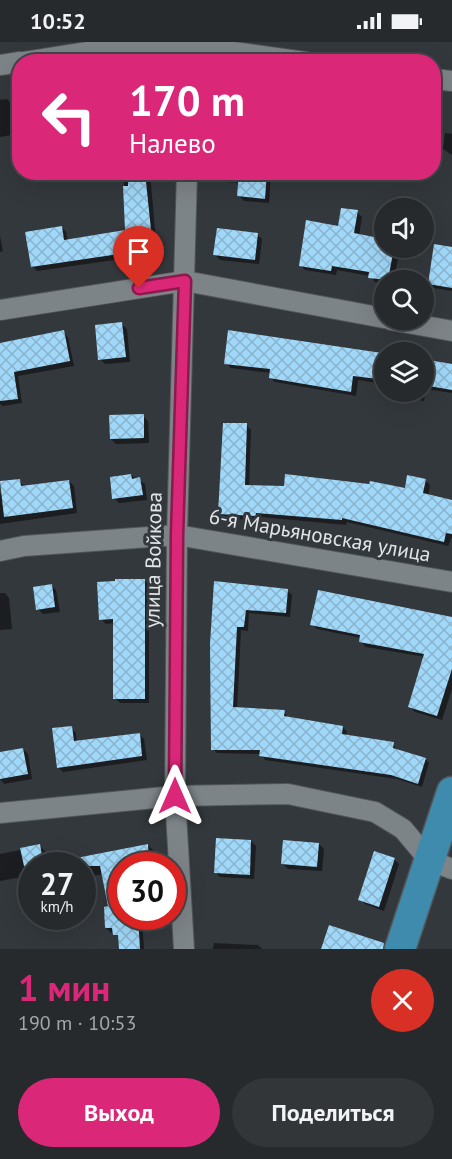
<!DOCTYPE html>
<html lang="ru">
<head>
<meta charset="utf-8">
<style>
  :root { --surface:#262a2d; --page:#323639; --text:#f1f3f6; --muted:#a4a7aa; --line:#424649; --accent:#db2777 }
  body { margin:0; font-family:"PT Sans",sans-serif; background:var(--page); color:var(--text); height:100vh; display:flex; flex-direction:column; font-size:22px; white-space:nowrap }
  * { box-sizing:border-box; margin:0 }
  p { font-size:20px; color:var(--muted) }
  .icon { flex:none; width:33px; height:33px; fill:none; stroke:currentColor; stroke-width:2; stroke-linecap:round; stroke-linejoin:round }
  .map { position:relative; height:907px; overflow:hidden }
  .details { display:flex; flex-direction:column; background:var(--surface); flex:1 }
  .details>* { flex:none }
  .top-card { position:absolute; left:12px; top:12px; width:429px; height:126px; border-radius:24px; box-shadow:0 6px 24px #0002,0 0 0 2px var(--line); background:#db2777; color:#fff; overflow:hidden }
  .buttons { position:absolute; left:374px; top:156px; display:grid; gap:12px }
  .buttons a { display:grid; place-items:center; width:60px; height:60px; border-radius:50%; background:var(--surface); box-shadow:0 6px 24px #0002,0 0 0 2px var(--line); font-size:30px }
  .speed { position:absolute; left:18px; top:810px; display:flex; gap:12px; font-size:30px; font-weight:700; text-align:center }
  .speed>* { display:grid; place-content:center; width:78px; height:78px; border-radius:50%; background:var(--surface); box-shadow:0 6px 24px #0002,0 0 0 2px var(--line); line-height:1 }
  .speed small { font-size:15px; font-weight:400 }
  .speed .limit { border:9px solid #d22; background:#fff; color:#111 }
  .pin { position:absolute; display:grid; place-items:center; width:51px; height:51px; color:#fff; margin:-62px -26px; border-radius:50% 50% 50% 0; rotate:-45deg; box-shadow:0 0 6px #0007 }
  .pin .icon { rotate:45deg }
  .me { position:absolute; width:66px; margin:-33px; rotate:0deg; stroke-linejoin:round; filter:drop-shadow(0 0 4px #0008) }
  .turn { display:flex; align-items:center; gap:21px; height:126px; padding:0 18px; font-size:27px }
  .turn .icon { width:78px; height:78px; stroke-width:2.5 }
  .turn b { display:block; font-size:42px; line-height:51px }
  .round { display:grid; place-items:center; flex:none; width:63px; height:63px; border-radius:32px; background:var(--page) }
  .overview { display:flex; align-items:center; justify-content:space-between; height:102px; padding:0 18px }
  h1 { font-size:36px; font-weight:700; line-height:45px; color:var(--accent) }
  .button { display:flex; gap:12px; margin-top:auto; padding:12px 18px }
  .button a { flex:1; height:69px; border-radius:36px; background:var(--accent); color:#fff; font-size:24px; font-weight:700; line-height:69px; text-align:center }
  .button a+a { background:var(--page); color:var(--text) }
  .status { display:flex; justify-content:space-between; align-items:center; height:42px; padding:0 30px; background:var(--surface); direction:ltr }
  .status svg { height:16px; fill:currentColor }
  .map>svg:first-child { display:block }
</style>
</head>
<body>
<div class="status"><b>10:52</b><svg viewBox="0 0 49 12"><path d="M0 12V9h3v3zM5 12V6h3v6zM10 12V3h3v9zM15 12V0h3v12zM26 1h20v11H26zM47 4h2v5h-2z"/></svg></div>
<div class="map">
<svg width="452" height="907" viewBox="0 0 452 907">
  <defs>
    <pattern id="building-cross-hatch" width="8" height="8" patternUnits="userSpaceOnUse" patternTransform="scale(1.5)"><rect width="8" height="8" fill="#a0d8f9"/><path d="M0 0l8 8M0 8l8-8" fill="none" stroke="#89b3cc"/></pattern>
  </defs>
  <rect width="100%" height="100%" fill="#33383c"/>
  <!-- shadow -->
  <path fill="#0007" d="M7,57l5,5 5,30 -17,3v-37z
    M445,91l7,1v21l-9,-6z
    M123,130h27l7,82 -120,17 -5,-5 30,-39 4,5 2,9 59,-9z
    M221,130h50l-2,31 -25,-2 -5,-5 1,-13 -14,-1 -5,-5z
    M357,170l5,5 -3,19 25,4v8h16l-6,32h-10v4l-9,-2 -5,-6 -33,-6 -1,5 -31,-5 -5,-5z
    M257,192l5,5 -3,25 -39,-4 -5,-5z
    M0,194l3,15 -3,1z
    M452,207v42l-18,-3 -5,-5z
    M122,282l5,5 3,33 -25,2 -5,-5z
    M63,290l5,5 6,29 -56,10 4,27 -19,3 -3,-2v-60z
    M230,290l154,23v29l-26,-4 -2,16 -81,-14 -5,-5 1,-4 -40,-5 -5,-5z
    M423,319l29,5v27l-26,-4 -2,12 -24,-4 -5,-5h28z
    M143,374l5,5 1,22 -33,1 -5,-5z
    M246,383l5,5 -2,56 157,4 19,-10 5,5 -2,11 24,6v35l-4,9 -101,-24 -1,3 -85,-8v3l-36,-1 -5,-5z
    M131,433l14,9 2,16 -28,3 -5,-5z
    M19,438l5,7 45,-6 5,5 3,27 -77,11v-30z
    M144,538l5,5v118h-29l-5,-5 -1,-75 -8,1 -5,-5z
    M215,540l73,9 4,4 -2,22 -41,-4 -1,18 -7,-1 -4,79 47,2 4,7 55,9 4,5 -1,4 47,8 4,7 28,8 4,4 -7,24 -25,-8 -132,-19 -4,-6 -44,-1 -4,-4z
    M51,543l5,5 4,22 -17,2 -5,-5z
    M0,551h5l4,5 3,31 -12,1z
    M452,577v70l-10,31 -27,-8 -5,-5 15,-50 -59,-10 -5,-5v-4l-44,-9 -5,-5z
    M71,686l5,5 1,9 62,-8 5,5 3,21 -84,12 -5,-5z
    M23,707l5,5 4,25 -28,5 -4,-5v-25z
    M251,799l5,5 -2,33 -34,-2 -5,-5z
    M319,802l5,5 -2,22 -34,-2 -5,-5z
    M148,803l5,5v16h-31v50h20l2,33h-24l-1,-17 -8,1 -5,-5 4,-20 -7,-34 -21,4v-12h-50v29l-5,-19 -27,5v-27l40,-8 5,5 2,10 32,-3z
    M394,817l5,5 -15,47 -19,-7 -5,-5z
    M214,901l44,2 4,4h-49z"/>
  <!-- building -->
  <path fill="url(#building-cross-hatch)" d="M128,130h17l8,77 -122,18 -6,-35 37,-6 2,14 61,-10 -2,-44h5z
    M239,130h28l-2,27 -28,-3z
    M341,166l17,2 -4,23 30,6v9h10l-6,32 -20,-2 1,-6 -37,-6 -1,5 -32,-5 7,-46 32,6z
    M217,186l41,5 -3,27 -42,-5z
    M434,202l18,3v41l-24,-4z
    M122,280l4,35 -28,3 -3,-35z
    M64,288l6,31 -56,11 4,27 -18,2v-58z
    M228,288l154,23 -4,26 -25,-3 -2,16 -82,-14 1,-9 -46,-5z
    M423,317l29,5v26l-29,-5z
    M144,372v24l-34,1 -1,-24z
    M223,381h24l-2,62 39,1 1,-12 84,10 1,-3 35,7 2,-13 19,4 -3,14 29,7v34l-6,-1 -2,9 -102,-24v2l-86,-7v3l-38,-2z
    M131,432l1,5 8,-2 3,18 -31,4 -2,-22z
    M20,437l1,7 48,-6 4,28 -69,9 -4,-36z
    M115,537h30v120h-32v-80l-14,1 -2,-38 18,-1z
    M214,539l74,8 -2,24 -40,-3 -2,17h-7l-4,80 52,3 -1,6 59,10 -1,8 52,8 -1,6 33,10 -8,26 -27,-9 -132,-19 1,-6h-49l-1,-106z
    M52,542l3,23 -19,3 -3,-23z
    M318,548l134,27v52l-15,47 -29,-9 16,-53 -65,-12 1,-7 -50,-10z
    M72,684l2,15 66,-8 2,23 -85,12 -5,-40z
    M23,706l5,26 -28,5v-27z
    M216,796l35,2 -1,35 -36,-2z
    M283,798l36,3 -2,24 -36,-3z
    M40,802l4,22h-20l-4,-18z
    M148,802l1,20 -27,2v50h16l2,33h-21l-1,-14h-5l-1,-7h-7l-1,-21 4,-1 -8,-40h-23l-1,-8z
    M374,809l21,7 -16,49 -21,-7z
    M329,883l55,18 -1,6h-62z"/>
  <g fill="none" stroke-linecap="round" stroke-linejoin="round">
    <!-- minor casing -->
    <g stroke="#52565a" stroke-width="22">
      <path id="minor" d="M24,20l70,-11 96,-5 115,16
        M0,23l20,-3
        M434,37l18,2
        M0,268l185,-29 199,37
        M391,278l61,11
        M0,509l24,-5 153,-11 275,47
        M0,771l175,-17 113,-2 87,18 28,17 26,31 23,9
        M184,907l-9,-153 2,-261 10,-363"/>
    </g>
    <!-- primary casing -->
    <g stroke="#52565a" stroke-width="33">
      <path id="primary" d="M400,907l52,-157"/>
    </g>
    <!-- minor -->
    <use href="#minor" stroke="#7d8488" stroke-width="20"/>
    <!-- primary -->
    <use href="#primary" stroke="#3e8bae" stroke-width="30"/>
  </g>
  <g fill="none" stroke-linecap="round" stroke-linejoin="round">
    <!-- route casing -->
    <g stroke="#8e194d" stroke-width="15">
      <path id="route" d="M139,246l46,-7 -8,254 -2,261"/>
    </g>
    <!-- route -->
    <use href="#route" stroke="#db2777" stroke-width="10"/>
  </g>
  <g text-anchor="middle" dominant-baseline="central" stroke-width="6" stroke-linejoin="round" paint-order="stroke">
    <!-- street labels -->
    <g font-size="21" fill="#e2e5e7" stroke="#33383c">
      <text transform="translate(320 493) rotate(10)">6-я Марьяновская улица</text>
      <text transform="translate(153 518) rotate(-89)">улица Войкова</text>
    </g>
  </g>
</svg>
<div class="buttons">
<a><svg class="icon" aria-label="sound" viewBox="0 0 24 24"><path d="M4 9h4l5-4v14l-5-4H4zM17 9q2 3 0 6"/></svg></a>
<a><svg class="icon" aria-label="search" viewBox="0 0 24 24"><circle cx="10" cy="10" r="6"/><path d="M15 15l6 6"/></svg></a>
<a><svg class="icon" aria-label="layers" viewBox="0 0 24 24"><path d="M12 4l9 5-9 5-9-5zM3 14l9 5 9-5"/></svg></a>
</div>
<div class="speed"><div>27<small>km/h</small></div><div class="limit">30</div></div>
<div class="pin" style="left:139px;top:246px;background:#d93025"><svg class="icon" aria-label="arrive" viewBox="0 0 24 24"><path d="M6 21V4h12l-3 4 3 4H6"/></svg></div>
<svg class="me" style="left:175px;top:754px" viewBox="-20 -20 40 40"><path d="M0-17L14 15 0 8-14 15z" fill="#db2777" stroke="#fff" stroke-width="4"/></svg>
<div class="top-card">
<div class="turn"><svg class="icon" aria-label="left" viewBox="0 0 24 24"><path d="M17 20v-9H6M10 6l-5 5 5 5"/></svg><div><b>170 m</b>Налево</div></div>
</div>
</div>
<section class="details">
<div class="overview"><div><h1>1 мин</h1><p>190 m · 10:53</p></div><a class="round" style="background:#d93025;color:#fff"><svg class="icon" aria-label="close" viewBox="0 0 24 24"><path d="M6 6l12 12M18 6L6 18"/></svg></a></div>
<div class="button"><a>Выход</a><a>Поделиться</a></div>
</section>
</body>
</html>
